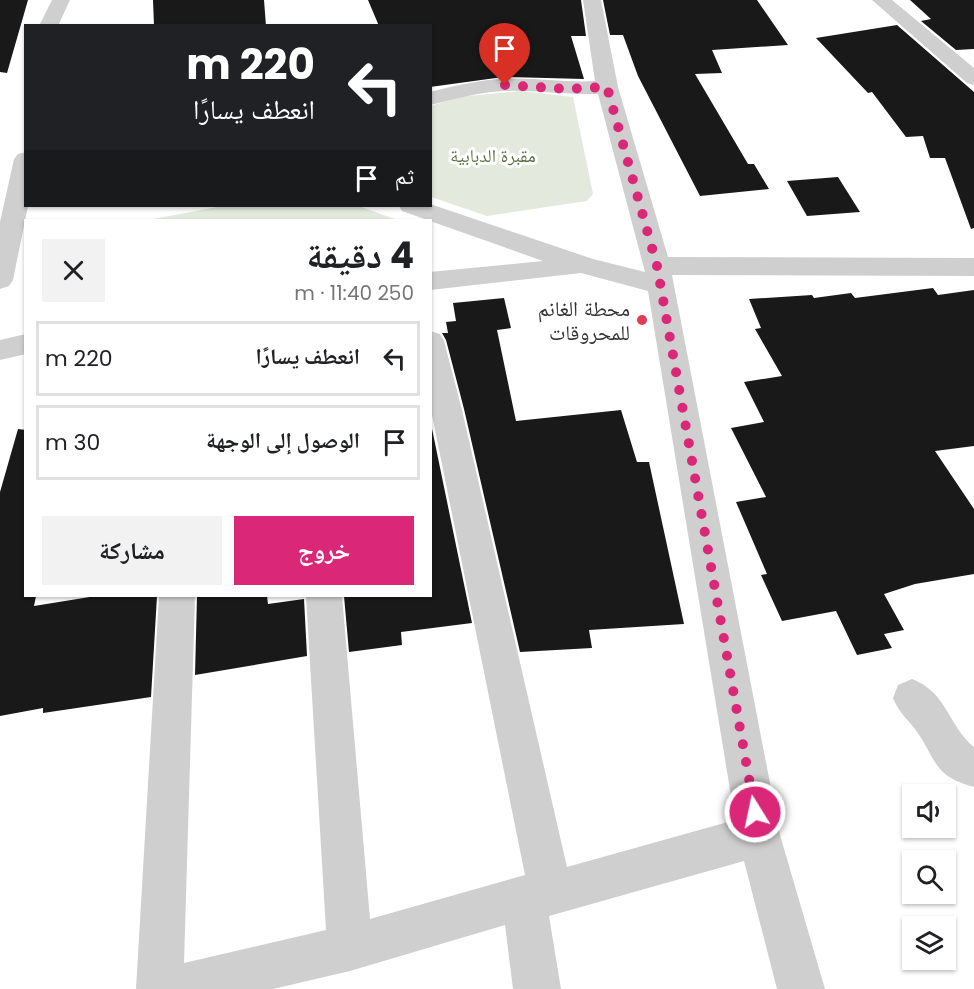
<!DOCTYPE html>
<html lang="ar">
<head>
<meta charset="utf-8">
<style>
  :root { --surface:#fff; --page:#f2f2f2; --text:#202124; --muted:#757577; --line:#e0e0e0; --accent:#db2777 }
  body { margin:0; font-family:Poppins,"Noto Naskh Arabic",sans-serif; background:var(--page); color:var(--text); direction:rtl; height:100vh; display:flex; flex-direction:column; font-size:22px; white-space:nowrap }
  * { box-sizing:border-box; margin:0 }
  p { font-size:20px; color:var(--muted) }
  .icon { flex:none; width:33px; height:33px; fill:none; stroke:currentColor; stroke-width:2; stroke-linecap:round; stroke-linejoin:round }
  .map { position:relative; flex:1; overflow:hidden; direction:ltr }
  .sheet { position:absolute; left:24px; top:219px; width:408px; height:378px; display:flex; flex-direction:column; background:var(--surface); border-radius:0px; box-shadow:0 2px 4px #0004; direction:rtl }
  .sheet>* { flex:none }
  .hud { position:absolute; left:24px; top:24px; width:408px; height:183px; border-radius:0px; box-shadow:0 2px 4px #0004; direction:rtl; background:#202124; color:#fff; overflow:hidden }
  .tools { position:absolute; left:902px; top:784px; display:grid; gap:12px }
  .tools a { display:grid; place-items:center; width:54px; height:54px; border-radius:0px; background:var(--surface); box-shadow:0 2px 4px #0004; font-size:30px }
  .pin { position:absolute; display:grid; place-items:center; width:51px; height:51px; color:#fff; margin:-62px -26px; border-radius:50% 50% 50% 0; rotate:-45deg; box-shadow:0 0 6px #0007 }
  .pin .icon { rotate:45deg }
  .me { position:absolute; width:66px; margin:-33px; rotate:350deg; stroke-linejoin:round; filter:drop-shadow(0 0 4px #0008) }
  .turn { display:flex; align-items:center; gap:21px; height:126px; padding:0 18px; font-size:27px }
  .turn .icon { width:78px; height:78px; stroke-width:2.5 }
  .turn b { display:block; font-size:42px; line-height:51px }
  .then { display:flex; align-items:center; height:57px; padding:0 18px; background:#0003; gap:12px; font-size:22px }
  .round { display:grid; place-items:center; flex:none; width:63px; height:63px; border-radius:0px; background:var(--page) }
  .summary { display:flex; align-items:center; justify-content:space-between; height:102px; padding:0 18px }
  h1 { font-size:36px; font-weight:700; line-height:45px }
  .cta { display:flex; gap:12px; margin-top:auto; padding:12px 18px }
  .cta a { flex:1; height:69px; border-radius:0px; background:var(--accent); color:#fff; font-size:24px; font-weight:700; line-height:69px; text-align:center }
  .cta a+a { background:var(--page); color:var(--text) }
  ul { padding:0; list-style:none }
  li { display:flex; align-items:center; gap:18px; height:75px; margin:0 12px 9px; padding:0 6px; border:3px solid var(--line); border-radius:0px }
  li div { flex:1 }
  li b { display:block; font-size:22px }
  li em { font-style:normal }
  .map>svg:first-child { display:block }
</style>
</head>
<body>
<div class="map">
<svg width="974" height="989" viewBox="0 0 974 989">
  <rect width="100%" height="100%" fill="#fff"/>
  <!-- green -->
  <path fill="#e3e9dc" d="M521,91l52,6 20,97 -6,7 -100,15 -56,-19v-91l28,-9z
    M223,206h136l38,14h-249z"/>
  <!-- building -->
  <path fill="#191919" d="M0,0h28l-21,73 -7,-1z
    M153,0h111l2,26h-112z
    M368,0h213l5,36h-15l13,43 -81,-2 -73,10v-61h-51z
    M603,0h154l31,45 -76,5 10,23 -27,1 53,90h6l15,25 -69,7 -62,-120 -15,-41h-13z
    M910,0h64v49l-18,1 -35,-29 10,-2z
    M897,25l77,67v136l-3,1 -26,-71h-15l-7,-22 -17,1 -34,-45 -4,1 -52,-55z
    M838,177l22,35 -53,4 -20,-35z
    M933,288l5,7 36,-5v156l-39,5 39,58v65l-59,10 -31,10 20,36 -20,4 8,14 -35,7 -21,-44 -54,10 -21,-46 6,-1 -31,-72 30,-5 -35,-69 33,-6 -20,-40 38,-6 -27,-47 6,-1 -12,-29 63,-4 2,3 37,-5 4,5z
    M504,298l7,30 -14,2 19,91 105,-11 16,52h12l35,162 -95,6 3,18 -72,4 -56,-243 -18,-69 -4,-7h6l-2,-11 10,-1 -3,-18z
    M430,419l42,204 -71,9 1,13 -53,7 -5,-56h86z
    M18,429l8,1v166h10l-2,10 62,-10h61l-6,101 -108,16v-5l-43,8v-224z
    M197,596h70l1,8 36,-5 3,57 -112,19z"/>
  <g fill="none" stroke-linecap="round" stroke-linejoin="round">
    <!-- minor -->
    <path fill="#cfcfcf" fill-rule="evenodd" d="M52,0h18l-12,26h-19z
      M583,0h18l17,87 50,170 306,1v18l-302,-1 108,560 45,154h-48l-33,-128 -195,55 12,73h-48l-8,-64 -155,46 -77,18h-137l23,-393h36l-11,367 142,-33 -20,-334h36l28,323 155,-44 -95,-470v-74l10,3 4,7 18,69 105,457 168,-47 -87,-529 -67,-18 -151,17v-18l113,-11 -141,-50 -3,-5 31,-2 163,55 52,13 -47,-178c-32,1 -63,-4 -94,-3 -25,1 -49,8 -74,14v-13c24,-6 48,-12 73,-13 31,-2 62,4 92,2z
      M872,0h20l82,68v17l-7,-2z
      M26,152v54h2l-15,74 -4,6 -9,3v-67l14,-63 4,-5z
      M26,334v20l-26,6v-20z
      M912,679c36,14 36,47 62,68v40c-42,-11 -37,-28 -59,-58 -9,-11 -17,-18 -22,-31l5,-13z"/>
  </g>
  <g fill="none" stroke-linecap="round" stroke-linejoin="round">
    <!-- route -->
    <path stroke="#db2777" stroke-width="10" stroke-dasharray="0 18" d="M505,85l61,4 41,-2 50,179 98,546"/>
  </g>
  <!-- markers -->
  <circle fill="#e03e55" stroke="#fff" stroke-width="2" cx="642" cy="320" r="6"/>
  <g text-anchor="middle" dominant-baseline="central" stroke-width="6" stroke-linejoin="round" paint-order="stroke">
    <!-- far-park labels -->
    <g font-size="18" fill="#596e40" stroke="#fff">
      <text x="493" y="155">مقبرة الدبابية</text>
    </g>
    <!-- poi labels -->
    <g font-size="21" fill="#323232" stroke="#fff" text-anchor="end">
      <text x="630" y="308">محطة الغانم<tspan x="630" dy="24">للمحروقات</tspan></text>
    </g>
  </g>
</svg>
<div class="tools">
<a><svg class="icon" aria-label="sound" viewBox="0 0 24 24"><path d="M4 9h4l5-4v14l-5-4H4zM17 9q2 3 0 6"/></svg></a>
<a><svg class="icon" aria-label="search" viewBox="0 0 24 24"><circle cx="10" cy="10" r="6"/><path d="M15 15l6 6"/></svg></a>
<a><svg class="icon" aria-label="layers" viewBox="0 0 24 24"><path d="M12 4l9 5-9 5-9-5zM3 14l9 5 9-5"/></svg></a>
</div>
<div class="pin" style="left:505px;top:85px;background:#d93025"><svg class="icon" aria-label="arrive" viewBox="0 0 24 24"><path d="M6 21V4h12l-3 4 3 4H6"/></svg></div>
<svg class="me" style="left:755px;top:812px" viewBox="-20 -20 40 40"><circle r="17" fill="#db2777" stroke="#fff" stroke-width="3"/><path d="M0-11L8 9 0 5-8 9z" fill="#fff"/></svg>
<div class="hud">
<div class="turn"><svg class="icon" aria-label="left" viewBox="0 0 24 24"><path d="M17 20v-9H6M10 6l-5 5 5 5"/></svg><div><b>220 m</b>انعطف يسارًا</div></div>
<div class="then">ثم<svg class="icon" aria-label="arrive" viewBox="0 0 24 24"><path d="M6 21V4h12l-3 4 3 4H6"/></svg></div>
</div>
<section class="sheet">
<div class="summary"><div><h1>4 دقيقة</h1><p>250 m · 11:40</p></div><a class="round"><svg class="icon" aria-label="close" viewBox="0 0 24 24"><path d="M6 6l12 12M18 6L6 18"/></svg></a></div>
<ul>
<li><svg class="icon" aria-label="left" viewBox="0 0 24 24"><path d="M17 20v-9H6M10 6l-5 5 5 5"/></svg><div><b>انعطف يسارًا</b></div><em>220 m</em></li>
<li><svg class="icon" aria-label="arrive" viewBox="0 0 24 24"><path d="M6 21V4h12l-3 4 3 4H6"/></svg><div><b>الوصول إلى الوجهة</b></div><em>30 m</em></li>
</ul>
<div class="cta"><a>خروج</a><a>مشاركة</a></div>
</section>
</div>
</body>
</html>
